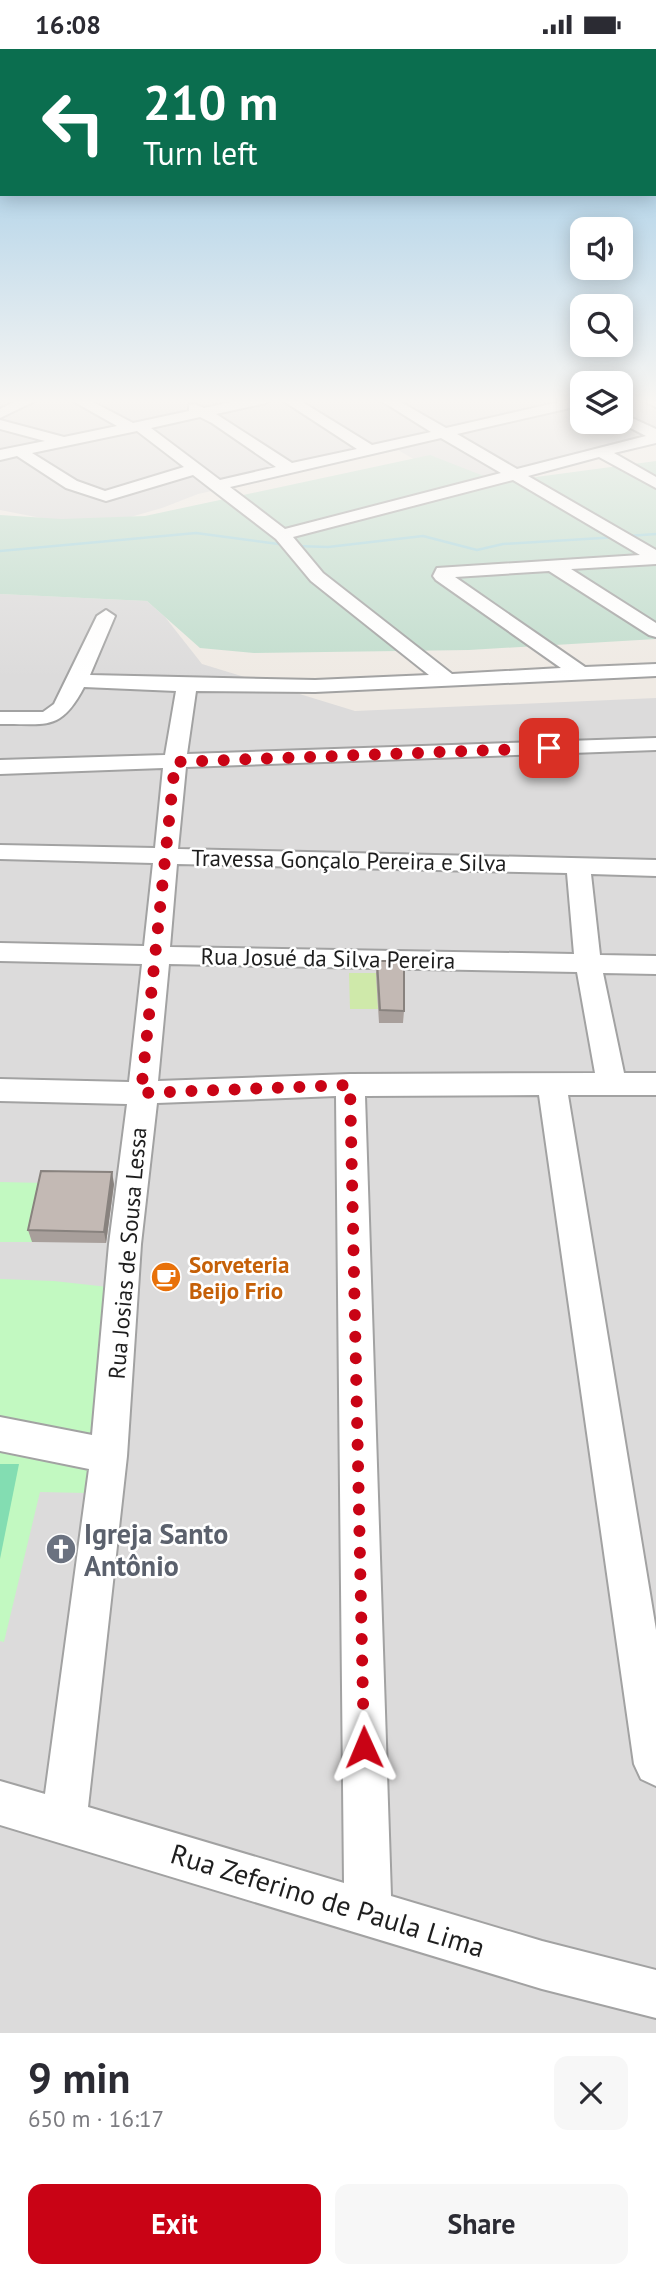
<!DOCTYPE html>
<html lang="en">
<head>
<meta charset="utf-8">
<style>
  :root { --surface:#fff; --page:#f7f7f7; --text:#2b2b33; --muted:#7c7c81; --accent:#c90315 }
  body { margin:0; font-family:"PT Sans",sans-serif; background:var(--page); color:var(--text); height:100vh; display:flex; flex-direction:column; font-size:26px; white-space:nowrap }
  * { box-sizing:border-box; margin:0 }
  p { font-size:23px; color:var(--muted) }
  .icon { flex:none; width:38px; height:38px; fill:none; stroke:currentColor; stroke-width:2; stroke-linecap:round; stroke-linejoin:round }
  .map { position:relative; height:1984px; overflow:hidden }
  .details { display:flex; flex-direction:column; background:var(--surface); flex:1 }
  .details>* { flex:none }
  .top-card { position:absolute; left:0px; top:0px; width:656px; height:147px; box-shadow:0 4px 18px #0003; background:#0b6e4f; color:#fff; overflow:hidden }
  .controls { position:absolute; left:570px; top:168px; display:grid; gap:14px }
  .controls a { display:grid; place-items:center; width:63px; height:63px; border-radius:14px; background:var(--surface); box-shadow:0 4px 18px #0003; font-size:35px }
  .pin { position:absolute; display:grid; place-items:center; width:60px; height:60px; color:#fff; margin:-30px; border-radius:14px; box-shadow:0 4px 10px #0006 }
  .me { position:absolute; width:77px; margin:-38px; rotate:359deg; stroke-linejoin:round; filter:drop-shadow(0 0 5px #0008) }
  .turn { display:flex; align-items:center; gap:24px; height:147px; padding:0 28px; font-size:32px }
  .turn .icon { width:91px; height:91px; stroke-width:2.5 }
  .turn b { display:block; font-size:49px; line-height:60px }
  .round { display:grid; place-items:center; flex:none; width:74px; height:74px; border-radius:14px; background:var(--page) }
  .head { display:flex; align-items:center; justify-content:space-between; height:119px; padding:0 28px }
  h1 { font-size:42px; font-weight:700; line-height:52px }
  .primary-button { display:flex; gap:14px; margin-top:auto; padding:14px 28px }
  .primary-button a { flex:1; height:80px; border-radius:14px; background:var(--accent); color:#fff; font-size:28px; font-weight:700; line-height:80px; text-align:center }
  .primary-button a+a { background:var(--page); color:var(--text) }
  .status { display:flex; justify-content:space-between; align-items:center; height:49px; padding:0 35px; background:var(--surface); direction:ltr }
  .status svg { height:19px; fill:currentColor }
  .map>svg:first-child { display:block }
</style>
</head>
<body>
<div class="status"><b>16:08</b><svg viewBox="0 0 49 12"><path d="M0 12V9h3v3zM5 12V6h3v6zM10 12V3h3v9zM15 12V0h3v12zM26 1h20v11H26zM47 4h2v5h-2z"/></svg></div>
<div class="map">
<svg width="656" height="1984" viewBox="0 0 656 1984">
  <rect width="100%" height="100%" fill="#efeae4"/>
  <!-- residential -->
  <path fill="#dcdbdb" d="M0,351h583v22h38v-22h35v42l-198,43 -60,-35 -200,44 -36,14 -42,12 -53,3 -67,-13z
    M0,545l147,7 18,16 37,47 153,47 301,-13v1335h-656z"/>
  <!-- grass -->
  <path fill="#cfe9aa" d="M349,924h27l2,36h-28z"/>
  <!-- wetland -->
  <path fill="#c1ddcd" d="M430,406l69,27 157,-21v178l-187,11 -215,3 -54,-5 -53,-47 -147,-7v-79l61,4 84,-3z"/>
  <!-- park -->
  <path fill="#c2f9c1" d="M0,1133l44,1 -12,59h-32z
    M0,1230l54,2 63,7 -31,205 -46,-1 -36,150 -4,-1z"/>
  <!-- pitch -->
  <path fill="#83ddb2" d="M0,1415h19l-19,95z"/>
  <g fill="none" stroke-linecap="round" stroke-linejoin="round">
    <!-- stream -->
    <path stroke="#a5d5dc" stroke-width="2.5" d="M628,487l28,-2
      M295,497l33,1 95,-11 54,14 26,-6 115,-7
      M0,502l196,-18 90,12"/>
    <!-- minor casing -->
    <g stroke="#a2a2a2" stroke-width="4">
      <path id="minor" d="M18,351h19l-37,18v-9z
        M71,351h18l44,23 56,-12v-6l5,-1 10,4 36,-8h28l-2,3 -50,11 76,49 65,-14 -75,-49h17l73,45 59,-13 -51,-32h17l49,28 122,-28h15v5l-126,29 60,35 129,-33 -27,-14 2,-9 35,16v14l-42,10 42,24v11l-57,-31 -71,19 128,74v14l-85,5 85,54v14l-7,-2 -100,-64 -94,6 130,90 71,-3v12l-341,16 -119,-1 -9,63 469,-16v12l-470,17 -8,82 478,11v16l-65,-2 9,81 56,1v18l-53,-1 21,100h32v22h-88l88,535v156l-15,-7 -7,-15 -95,-669 -174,1 26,800 151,45 114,29v48l-114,-29 -542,-164v-44l45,13 44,-325 -89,-18v-34l92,18 17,-191 18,-140 -127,-3v-22l129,3 13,-118 -142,-3v-18l144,3 9,-83 -153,-4v-14l155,3 8,-80 -163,6v-14l165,-5 11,-64 -92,-4c-24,46 -39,36 -84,37v-12h43l11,-8 43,-88 9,-6 9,6 -25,59 225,5 114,-5 -118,-94 -35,-42 -83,-64 -87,26 -40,-13 -49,-32 -17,4v-10l45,-9 -45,-12v-9l64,17 53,-11zM200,368l12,6 64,44 -56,13 -69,-52zM137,382l47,36 -79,24 -28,-10 -45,-28zM441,389l60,35 -216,56 -55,-42zM513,431l127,75 -203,13 -4,8 3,4 125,88 -109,6 -129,-101 -30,-36zM177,815l390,9 7,81 -404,-7zM169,915l408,8 18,101 -245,1 -192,7zM336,1047l8,787 -256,-76 39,-351 14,-212 16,-141z
        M642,351h14v7z"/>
    </g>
    <!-- minor -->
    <use href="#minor" fill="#fff" fill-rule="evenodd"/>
  </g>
  <!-- wall -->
  <path fill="#a89f9b" d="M377,912l27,50 -1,12h-24l-3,-50z
    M114,1135l-8,59 -74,-1 -4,-12z"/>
  <!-- shaded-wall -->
  <path fill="#88827e" d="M112,1123l2,12 -8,59 -2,-11z"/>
  <!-- building -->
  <path fill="#c3b9b4" stroke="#88827e" stroke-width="2" d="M377,912h27v50l-24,-1z
    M41,1122l71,1 -8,60 -76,-2z"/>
  <!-- sky -->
  <linearGradient id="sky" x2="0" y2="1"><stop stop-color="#8dc1e3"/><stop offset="0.56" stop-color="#f8f6f3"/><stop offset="1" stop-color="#f8f6f3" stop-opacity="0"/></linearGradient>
  <rect width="656" height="629" fill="url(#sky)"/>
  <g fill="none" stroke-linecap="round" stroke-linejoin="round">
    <!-- route -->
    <path stroke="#c90315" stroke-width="12" stroke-dasharray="0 21.6" d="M364,1698l-14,-662 -209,8 34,-331 374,-14"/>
  </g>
  <!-- icons -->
  <defs>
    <g id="cafe-disc" transform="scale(1.575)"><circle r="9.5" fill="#e8710a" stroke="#fff"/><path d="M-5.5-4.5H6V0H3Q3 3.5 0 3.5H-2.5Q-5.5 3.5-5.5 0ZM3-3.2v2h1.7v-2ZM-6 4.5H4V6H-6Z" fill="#fff"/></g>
    <g id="church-disc" transform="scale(1.575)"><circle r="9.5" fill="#6b7280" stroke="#fff"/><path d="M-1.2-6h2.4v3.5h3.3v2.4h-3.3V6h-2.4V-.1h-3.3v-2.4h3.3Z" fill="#fff"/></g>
  </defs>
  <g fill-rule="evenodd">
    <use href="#cafe-disc" x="166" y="1228"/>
    <use href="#church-disc" x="61" y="1500"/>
  </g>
  <g text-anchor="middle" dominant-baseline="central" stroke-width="5" stroke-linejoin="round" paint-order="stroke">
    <!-- street labels -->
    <g font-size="23" fill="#1e1e1e" stroke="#fff">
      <text transform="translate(349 811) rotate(1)">Travessa Gonçalo Pereira e Silva</text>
      <text transform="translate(328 909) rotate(1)">Rua Josué da Silva Pereira</text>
      <text transform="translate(127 1204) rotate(-85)">Rua Josias de Sousa Lessa</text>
    </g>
    <!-- food labels -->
    <g font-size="23" font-weight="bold" fill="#c56008" stroke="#fff" text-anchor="start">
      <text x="189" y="1215">Sorveteria<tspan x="189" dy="26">Beijo Frio</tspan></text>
    </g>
    <!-- near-worship labels -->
    <g font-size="28" font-weight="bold" fill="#5b616d" stroke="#fff" text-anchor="start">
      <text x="84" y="1484">Igreja Santo<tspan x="84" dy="32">Antônio</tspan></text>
    </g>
    <!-- near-street labels -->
    <g font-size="28" fill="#1e1e1e" stroke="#fff">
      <text transform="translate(328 1851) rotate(17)">Rua Zeferino de Paula Lima</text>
    </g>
  </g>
</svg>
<div class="controls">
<a><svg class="icon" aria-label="sound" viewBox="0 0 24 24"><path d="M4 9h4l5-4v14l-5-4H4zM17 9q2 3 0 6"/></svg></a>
<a><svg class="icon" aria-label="search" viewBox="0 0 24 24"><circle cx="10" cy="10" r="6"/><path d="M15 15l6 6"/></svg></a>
<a><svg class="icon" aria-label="layers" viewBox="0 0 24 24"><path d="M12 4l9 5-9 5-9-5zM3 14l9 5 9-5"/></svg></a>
</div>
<div class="pin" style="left:549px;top:699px;background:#d93025"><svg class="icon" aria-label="arrive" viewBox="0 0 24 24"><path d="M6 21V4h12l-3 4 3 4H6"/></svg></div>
<svg class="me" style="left:364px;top:1698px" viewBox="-20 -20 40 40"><path d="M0-17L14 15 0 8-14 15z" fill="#c90315" stroke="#fff" stroke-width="4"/></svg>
<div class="top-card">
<div class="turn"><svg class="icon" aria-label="left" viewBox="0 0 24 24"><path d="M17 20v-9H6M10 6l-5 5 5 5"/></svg><div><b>210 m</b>Turn left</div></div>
</div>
</div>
<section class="details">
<div class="head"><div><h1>9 min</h1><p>650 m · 16:17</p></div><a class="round"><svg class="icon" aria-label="close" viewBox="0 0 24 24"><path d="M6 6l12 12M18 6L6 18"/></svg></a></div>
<div class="primary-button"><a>Exit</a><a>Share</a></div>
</section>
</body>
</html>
